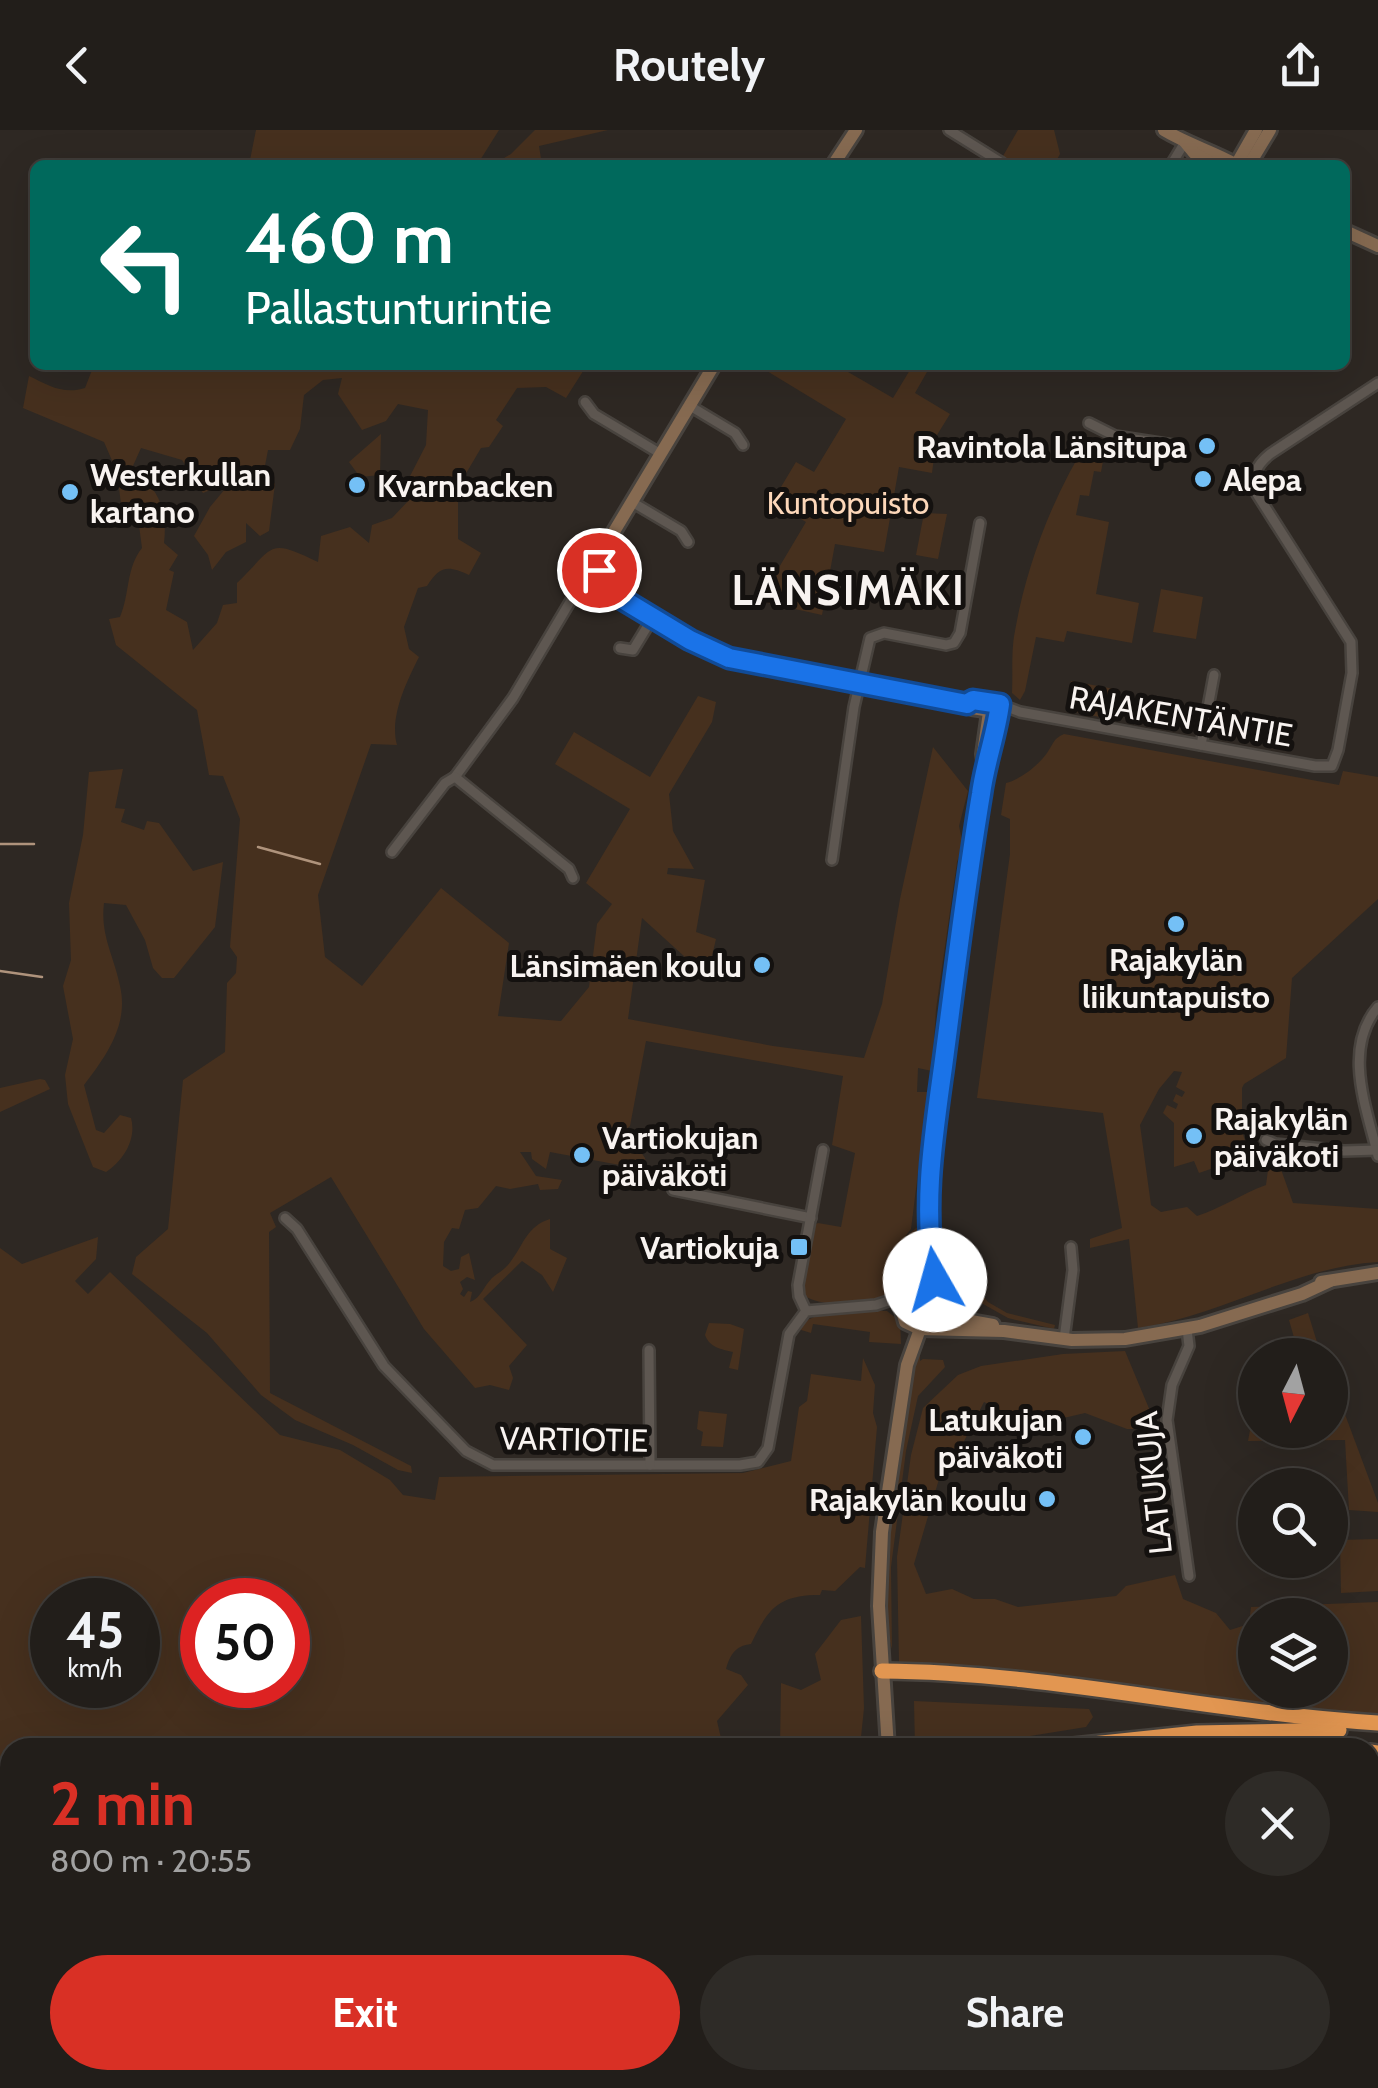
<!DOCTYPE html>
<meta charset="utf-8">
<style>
body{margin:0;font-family:Cabin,sans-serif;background:#2e2b27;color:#f1f3f6;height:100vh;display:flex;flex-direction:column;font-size:38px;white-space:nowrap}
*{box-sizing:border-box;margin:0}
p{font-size:32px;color:#a2a2a2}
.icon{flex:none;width:55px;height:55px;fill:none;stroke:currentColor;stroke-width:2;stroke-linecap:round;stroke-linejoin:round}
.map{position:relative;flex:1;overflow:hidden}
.details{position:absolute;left:0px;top:1608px;width:1380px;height:352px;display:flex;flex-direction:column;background:#221e1a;border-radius:30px 30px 0 0;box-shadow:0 10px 40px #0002,0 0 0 2px #3f3c39}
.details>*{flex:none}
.top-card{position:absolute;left:30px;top:30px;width:1320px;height:210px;border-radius:15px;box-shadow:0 10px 40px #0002,0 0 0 2px #3f3c39;background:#00695c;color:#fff;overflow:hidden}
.needle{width:65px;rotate:186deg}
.buttons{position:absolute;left:1238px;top:1208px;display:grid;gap:20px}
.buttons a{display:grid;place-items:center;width:110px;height:110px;border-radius:50%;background:#221e1a;box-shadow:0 10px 40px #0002,0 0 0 2px #3f3c39;font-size:50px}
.speed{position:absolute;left:30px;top:1448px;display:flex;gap:20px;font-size:50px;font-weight:700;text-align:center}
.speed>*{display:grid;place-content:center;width:130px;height:130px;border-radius:50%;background:#221e1a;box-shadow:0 10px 40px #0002,0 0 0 2px #3f3c39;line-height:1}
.speed small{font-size:25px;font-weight:400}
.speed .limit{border:15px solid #d22;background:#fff;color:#111}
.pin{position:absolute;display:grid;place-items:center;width:85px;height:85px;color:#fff;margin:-42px;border:5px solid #fff;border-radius:50%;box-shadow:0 2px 10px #0007}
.me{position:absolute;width:110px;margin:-55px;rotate:353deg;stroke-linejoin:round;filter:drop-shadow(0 0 8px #0008)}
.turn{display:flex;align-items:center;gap:35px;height:210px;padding:0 50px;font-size:45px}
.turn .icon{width:130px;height:130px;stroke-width:2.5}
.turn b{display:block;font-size:70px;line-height:85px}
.round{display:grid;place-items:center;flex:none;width:105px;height:105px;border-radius:52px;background:#2e2b27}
.head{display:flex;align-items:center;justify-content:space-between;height:170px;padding:0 50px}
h1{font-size:60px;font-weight:700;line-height:75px;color:#d93025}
.primary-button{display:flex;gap:20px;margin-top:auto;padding:20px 50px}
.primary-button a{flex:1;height:115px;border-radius:60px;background:#d93025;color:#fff;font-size:40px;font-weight:700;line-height:115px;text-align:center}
.primary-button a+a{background:#2e2b27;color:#f1f3f6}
header{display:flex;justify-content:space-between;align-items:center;height:130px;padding:0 50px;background:#221e1a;font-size:45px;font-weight:700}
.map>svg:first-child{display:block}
.green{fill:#46301e;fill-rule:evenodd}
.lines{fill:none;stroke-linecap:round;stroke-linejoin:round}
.stream{stroke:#af937c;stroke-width:2.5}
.street-casing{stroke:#48433e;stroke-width:14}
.secondary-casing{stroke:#48433e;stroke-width:18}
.highway-casing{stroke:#48433e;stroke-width:20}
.street{stroke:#5e5751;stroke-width:9}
.secondary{stroke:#866a51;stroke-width:12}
.highway{stroke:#e29651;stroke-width:15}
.route-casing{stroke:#114b97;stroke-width:25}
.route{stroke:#1a73e8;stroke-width:18}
.poi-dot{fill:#74c0f6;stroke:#14110f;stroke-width:4}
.labels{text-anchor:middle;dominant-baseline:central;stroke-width:10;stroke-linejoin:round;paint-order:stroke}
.poi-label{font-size:32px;font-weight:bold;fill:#f8f3f0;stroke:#14110f;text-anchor:end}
.park-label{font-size:32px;fill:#fcd7b9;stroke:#14110f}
.street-label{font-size:32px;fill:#f8f3f0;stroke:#14110f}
.district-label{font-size:42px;font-weight:bold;letter-spacing:2.5px;fill:#f8f3f0;stroke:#14110f}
</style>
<header><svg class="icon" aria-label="back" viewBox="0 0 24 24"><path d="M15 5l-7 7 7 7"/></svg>Routely<svg class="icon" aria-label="share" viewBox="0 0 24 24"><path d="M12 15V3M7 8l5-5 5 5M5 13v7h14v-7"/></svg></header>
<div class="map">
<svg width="1378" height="1958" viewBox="0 0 1378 1958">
<rect width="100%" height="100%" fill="#2e2823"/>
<g class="green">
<polygon points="256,0 499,0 477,35 249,35"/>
<polygon points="535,0 608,0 539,16 542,35 492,35 511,24"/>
<polygon points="1018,0 1054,0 1060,24 1054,35 1004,35 1007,29 1003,26"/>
<path d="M94,235H587L566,268L546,257L517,258L496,290L503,296L489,317L481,318L458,357V409L481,423L469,445C447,435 440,436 427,456L418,458L404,497L409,519L419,527C407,551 389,587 397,615L371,614L318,765L325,827L362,856L441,758L509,813L498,886L561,891L589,857L597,794L612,774L586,753L630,679L555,634L574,602L650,647L698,566L716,572L712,592L669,664L673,701L694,739L668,738L667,744L705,750L696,802L716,809L707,847L642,788L628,889L773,916L864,928L882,874L900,769L933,617L968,661L959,696L963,715L957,732L936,879L932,941L918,938L917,962H928L911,1099L904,1108L921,1094C920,1110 924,1144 912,1156C894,1174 822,1181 804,1165L802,1155L813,1096L818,1093L841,1097L855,1023L832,1015L843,946L646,911L630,996L625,1000L645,1028L646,1035L641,1039L550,1022L546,1039L532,1029L531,1022H520L536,1046L562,1050L558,1059L540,1060L538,1054L510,1059L496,1056L478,1078L465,1080L459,1099L452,1098L444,1112L443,1136L451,1141L459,1139L461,1127L469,1123L475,1150L467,1147L460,1152L463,1159L460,1164L464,1167L468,1161L472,1162L470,1172C482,1167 483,1157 492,1148C499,1142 506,1139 511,1131C524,1114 527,1096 550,1089V1119L567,1128L553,1162L542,1145L522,1131L483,1169L527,1215L509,1236L513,1248L509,1260L490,1255L475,1258L424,1199L331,1047L270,1083L276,1097L269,1102L270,1263L411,1336L412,1343L398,1340L353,1315L295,1290L261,1265L207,1203L132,1144L136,1127L168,1099L183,950L225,922L227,853L236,843L237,827L230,817L240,689L223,646L209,645L197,580L116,515L109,489L120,487C130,463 126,438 142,418L139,395L123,390L117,342L104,312L23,278L29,246C48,255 63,265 85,258ZM342,248L338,264L362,300L386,291L398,274L428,280L426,315L409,348V370L392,388L372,395L369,413L350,397L321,406L318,432C267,408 276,415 237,453V473L223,475L217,493L193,520L187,492L166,480L174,442L169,440L178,425L164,413C168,378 158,359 132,338L141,318L182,330L203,363L223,355L225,359L210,377L194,406L208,425L212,440L226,422L246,412V393L260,406L269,401L275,354L264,341L268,320H290L300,299L304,265L323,250Z"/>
<polygon points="757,235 836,235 893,268 913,235 931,235 915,263 950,284 937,305 932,343 899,337 884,422 835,414 822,485 759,471 806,392 772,372 796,332 814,342 846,289"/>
<polygon points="381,304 380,345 360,347 349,332"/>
<path d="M1090,307L1106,315L1101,342L1094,341L1089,366L1080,365L1076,385L1109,392L1096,464L1139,473L1132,513L1067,501L1064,512L1036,507L1025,561L1020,570L1012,563C1013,543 1011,520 1015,501C1027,433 1053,366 1090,307Z"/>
<polygon points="924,383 947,384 938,429 916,425"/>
<polygon points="1161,459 1203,467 1196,509 1153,502"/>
<polygon points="1071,551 1120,560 1114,590 1066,580"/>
<path d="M1064,604L1339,655L1343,641L1378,647V769L1292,848L1286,928L1244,954L1242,958V1001L1251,1030L1236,1035L1234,1031L1199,1043L1194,1031L1174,1037V993L1163,983L1167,975L1176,979L1178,974L1173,971L1176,964L1182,967L1185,962L1176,957L1182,942L1174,941L1159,959L1140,995L1151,1075L1161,1082L1187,1077L1197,1086C1222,1078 1241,1064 1266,1055L1268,1040L1261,1027L1268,1019L1280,1020L1278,1031L1293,1073L1378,1079V1132C1294,1137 1221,1186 1138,1198L1129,1109L1090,1118V1109L1122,1098L1103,983L977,968L1010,724V689L1001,685L1006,653C1019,650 1038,636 1047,623C1054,613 1053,609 1064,604Z"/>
<path d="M123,639L115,678L125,679L121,692L144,700L147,691L159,693L193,741L223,732L215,797L174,848H162L153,838L145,810L126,775L104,773C100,805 114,826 120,856C129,895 106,926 84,955L96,1000L104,1003L120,985L131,988C137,1009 123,1031 106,1042L93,1037L68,974L65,945L73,909L63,856L71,830L69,773L83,705L89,642Z"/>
<polygon points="40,949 45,950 50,959 0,982 0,958"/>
<path d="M98,1107L96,1129L75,1151L88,1164L110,1142L280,1305L340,1320L390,1350L403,1365L435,1370L439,1347L743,1343L791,1331L799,1277L807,1271L811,1244L861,1251L863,1228L875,1255L873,1283L877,1297L865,1438L860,1437L835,1461L822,1460L820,1465C779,1465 768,1478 751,1514C735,1516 730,1525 726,1539L741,1545L748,1555L717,1591L723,1617L10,1618V1746H0V1118L22,1134ZM52,1470H138V1555H52ZM202,1470H288V1555H202Z"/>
<polygon points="950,1127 988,1172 1007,1183 1055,1195 1054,1199 1008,1188 960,1161"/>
<path d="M887,1181L900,1191L901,1214L869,1212L870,1202L813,1194L811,1203L798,1199C817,1175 859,1182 887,1181Z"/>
<polygon points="1308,1183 1321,1225 1299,1225 1289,1190"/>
<path d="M709,1193L730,1194L744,1199L738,1240L729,1238L733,1222C721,1219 710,1218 705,1205Z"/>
<path d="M1125,1221L1153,1288L1150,1299H1127L1085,1283L1055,1290L1047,1303L984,1272L959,1321L944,1332L914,1434L926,1464L952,1459L974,1469H995L1018,1477L1116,1466L1126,1456L1175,1445L1183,1469L1216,1483L1230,1500L1249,1494L1251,1477L1378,1472V1588C1223,1576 1066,1536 912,1536L899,1532L897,1427L911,1325L923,1278L958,1245L981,1236L1063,1224ZM1255,1485H1330V1560H1255Z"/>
<path d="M915,1226H920V1231L923,1229L943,1230L945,1237L918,1266L906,1321L891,1437L892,1519C865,1427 907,1319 915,1226Z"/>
<polygon points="1330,1278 1343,1279 1378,1373 1378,1382 1349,1380 1345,1310 1248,1311 1253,1284 1255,1283 1255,1300 1330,1300"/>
<polygon points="699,1281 727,1284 723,1317 701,1316 703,1302 697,1299"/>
<polygon points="1378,1409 1378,1461 1341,1463 1340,1410"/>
<polygon points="861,1486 864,1578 860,1617 780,1617 781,1553 801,1560 821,1550 815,1524 841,1490"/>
<polygon points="914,1571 1089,1579 1093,1587 1086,1597 962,1617 915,1617"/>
<polygon points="10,1874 10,1941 0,1944 0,1879"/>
<polygon points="277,1950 412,1950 413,1958 271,1958"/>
<polygon points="909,1950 1034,1950 1036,1954 1050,1958 908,1958"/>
</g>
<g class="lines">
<g class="stream">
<polyline points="0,714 34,714"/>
<polyline points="258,717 320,734"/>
<polyline points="0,841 42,847"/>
</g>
<defs>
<g id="street">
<polyline points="949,0 1002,33"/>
<polyline points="1171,35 1185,12"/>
<polyline points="585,272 594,284 661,324"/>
<polyline points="690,276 735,303 743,315"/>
<polyline points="1089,293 1115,306 1173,315"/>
<polyline points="632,372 681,401 688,412"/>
<polyline points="620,518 633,520 653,487"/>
<path d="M999,574L1020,582L1315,636H1332L1338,620L1352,543L1351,512L1257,364C1251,346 1256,335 1270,324L1378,253"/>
<polyline points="1201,615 1214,545"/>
<polyline points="455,647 513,568 580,455 600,447"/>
<polyline points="455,647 569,739 573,748"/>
<polyline points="392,722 445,653 455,647"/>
<polyline points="832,730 854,577 870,508 884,503 946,515 954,513 960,503 980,393"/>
<path d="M1378,877C1342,919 1367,979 1378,1026"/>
<polyline points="1266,1010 1275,1014 1344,1021 1378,1020"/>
<polyline points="673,1060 811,1088"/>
<polyline points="285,1088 297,1099 384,1236 466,1321 493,1335 740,1335 758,1332 768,1318 789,1204 806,1181 876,1175 906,1165"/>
<polyline points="806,1181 799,1166 798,1155 823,1020"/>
<polyline points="1187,1199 1189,1216 1172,1255 1167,1290 1189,1446"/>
<polyline points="1064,1209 1073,1140 1071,1117"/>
<polyline points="649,1220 650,1335"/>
</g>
<g id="secondary">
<path d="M1164,0C1187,14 1212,21 1237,35"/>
<polyline points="1185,12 1194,23 1214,35"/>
<polyline points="833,35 856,0"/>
<polyline points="1236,35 1256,0"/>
<polyline points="1249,35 1270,0"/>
<polyline points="1345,101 1378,116"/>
<polyline points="714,235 606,415 599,440 603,452 621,469 690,510 729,528 967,573 972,578 998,582"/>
<polyline points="985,638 992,624 999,578"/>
<polyline points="1321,1152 1378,1143"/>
<polyline points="917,1159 925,1106"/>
<polyline points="938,1167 923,1159 907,1165 901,1177 905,1192 920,1199 1004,1201 1072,1210 1125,1209 1200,1196 1302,1164 1330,1151"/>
<polyline points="941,1181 954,1188 993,1195"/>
<polyline points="930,1198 937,1192 941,1181 928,1094 930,1034 985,638 983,624 990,575"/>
<polyline points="888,1618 879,1476 882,1402 907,1235 920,1199"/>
<polyline points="863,1958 864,1950"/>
</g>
<g id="highway">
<path d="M882,1541C1049,1542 1212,1583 1378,1593"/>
<polyline points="1054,1618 1197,1603 1339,1600"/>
<polyline points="1370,1622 1378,1623"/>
<polyline points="0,1795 10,1798"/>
<polyline points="0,1874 10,1869"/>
<polyline points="0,1952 10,1949"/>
<polyline points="59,1958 88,1950"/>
<polyline points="152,1958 177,1950"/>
<polyline points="246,1958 256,1950"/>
</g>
</defs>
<use href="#street" class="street-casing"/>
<use href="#secondary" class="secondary-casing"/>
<use href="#highway" class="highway-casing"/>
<use href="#street" class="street"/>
<use href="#secondary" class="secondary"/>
<use href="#highway" class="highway"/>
</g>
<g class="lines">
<defs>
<path id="route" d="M599,440L603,452L622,469L690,510L729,528L967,574L973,570L1000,574C996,605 985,633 981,664C966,754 955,846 943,937C933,1009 922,1078 935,1150"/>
</defs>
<use href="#route" class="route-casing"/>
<use href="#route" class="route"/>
</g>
<g class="poi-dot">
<circle cx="1207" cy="316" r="10"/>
<circle cx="1203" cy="349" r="10"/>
<circle cx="357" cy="355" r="10"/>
<circle cx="70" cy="362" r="10"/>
<circle cx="1176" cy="794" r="10"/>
<circle cx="762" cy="835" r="10"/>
<circle cx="1194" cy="1006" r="10"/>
<circle cx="582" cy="1025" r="10"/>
<rect x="789" y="1107" width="20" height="20" rx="5"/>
<circle cx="1083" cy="1307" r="10"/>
<circle cx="1047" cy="1369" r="10"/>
</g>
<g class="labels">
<g class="poi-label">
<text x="1187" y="316">Ravintola Länsitupa</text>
<text x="90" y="344" text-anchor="start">Westerkullan<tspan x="90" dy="37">kartano</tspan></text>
<text x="1223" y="349" text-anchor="start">Alepa</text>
<text x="377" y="355" text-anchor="start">Kvarnbacken</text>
<text x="1176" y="829" text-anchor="middle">Rajakylän<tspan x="1176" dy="37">liikuntapuisto</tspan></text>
<text x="742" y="835">Länsimäen koulu</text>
<text x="1214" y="988" text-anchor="start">Rajakylän<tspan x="1214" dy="37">päiväkoti</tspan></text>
<text x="602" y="1007" text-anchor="start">Vartiokujan<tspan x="602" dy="37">päiväköti</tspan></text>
<text x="779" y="1117">Vartiokuja</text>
<text x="1063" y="1289">Latukujan<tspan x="1063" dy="37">päiväkoti</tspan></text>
<text x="1027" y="1369">Rajakylän koulu</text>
</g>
<g class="park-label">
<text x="848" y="372">Kuntopuisto</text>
</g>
<g class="street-label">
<text transform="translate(1181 586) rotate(10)">RAJAKENTÄNTIE</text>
<text transform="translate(574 1309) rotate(1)">VARTIOTIE</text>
<text transform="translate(1153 1353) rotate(-96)">LATUKUJA</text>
</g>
<g class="district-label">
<text x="849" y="460">LÄNSIMÄKI</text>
</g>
</g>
</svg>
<div class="buttons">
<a><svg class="needle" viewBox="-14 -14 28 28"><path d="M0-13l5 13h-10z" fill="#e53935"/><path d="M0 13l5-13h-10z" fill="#a2a2a2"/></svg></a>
<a><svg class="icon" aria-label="search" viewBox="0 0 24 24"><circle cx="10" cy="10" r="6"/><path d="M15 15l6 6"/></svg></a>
<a><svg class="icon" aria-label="layers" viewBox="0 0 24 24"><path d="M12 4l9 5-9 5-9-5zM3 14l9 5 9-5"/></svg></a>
</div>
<div class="speed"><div>45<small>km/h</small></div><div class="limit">50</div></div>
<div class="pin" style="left:599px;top:440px;background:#d93025"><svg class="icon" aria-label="arrive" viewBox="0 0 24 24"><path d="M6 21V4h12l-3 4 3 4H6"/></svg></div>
<svg class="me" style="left:935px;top:1150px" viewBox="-20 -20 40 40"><circle r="19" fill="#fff"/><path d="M0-13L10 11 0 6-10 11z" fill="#1a73e8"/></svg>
<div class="top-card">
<div class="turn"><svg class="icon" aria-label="left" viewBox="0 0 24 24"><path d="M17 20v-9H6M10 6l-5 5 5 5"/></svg><div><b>460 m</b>Pallastunturintie</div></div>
</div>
<section class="details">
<div class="head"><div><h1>2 min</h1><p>800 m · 20:55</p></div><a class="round"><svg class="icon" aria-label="close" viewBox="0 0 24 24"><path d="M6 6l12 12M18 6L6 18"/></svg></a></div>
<div class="primary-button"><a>Exit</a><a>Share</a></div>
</section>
</div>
